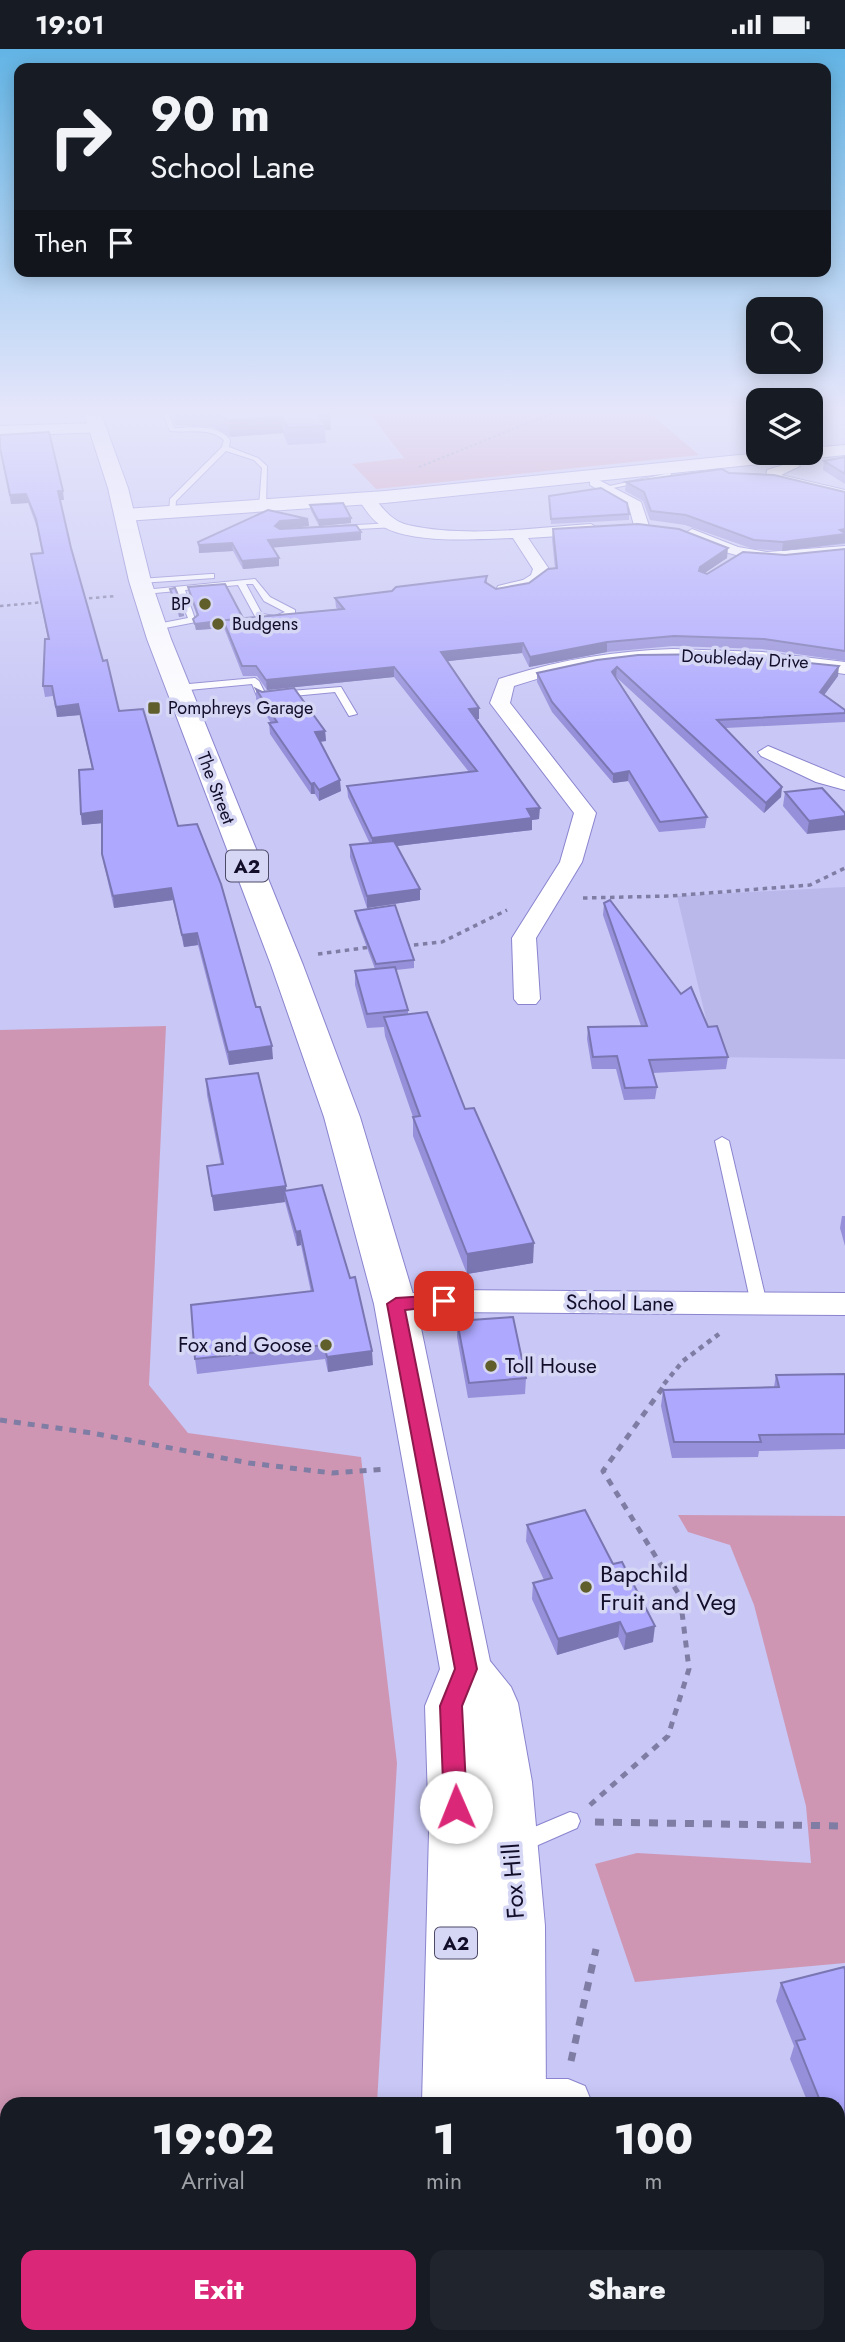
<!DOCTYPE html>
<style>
body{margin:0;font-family:Jost,sans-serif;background:#20242c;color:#f1f3f6;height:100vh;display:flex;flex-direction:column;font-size:26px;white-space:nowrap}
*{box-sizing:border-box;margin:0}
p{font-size:23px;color:#9ea1a6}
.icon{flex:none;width:38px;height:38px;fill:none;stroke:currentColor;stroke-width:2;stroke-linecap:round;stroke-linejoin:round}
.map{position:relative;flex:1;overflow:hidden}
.side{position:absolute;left:0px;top:2048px;width:845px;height:247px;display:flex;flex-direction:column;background:#171b24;border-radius:21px 21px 0 0;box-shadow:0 4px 18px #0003}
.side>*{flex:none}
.hud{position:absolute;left:14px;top:14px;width:817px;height:214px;border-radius:14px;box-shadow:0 4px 18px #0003;background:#171b24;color:#f1f3f6;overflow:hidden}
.fabs{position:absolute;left:746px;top:248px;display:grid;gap:14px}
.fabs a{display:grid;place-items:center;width:77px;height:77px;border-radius:14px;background:#171b24;box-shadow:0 4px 18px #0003;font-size:35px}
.pin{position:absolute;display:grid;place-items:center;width:60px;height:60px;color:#fff;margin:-30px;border-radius:14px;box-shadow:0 4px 10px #0006}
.me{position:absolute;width:77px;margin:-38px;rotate:359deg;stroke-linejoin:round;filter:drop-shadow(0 0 5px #0008)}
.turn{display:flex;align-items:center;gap:24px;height:147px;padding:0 21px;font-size:32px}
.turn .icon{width:91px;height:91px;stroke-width:2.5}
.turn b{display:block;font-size:49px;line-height:60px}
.then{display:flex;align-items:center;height:66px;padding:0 21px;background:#0003;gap:14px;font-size:26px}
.eta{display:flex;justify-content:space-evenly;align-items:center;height:119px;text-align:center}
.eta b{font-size:42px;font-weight:800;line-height:49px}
.primary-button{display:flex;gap:14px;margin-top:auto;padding:14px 21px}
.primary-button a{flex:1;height:80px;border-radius:14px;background:#db2777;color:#fff;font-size:28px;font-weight:800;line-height:80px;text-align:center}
.primary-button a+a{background:#20242c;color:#f1f3f6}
.status{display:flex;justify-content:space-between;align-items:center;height:49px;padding:0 35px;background:#171b24;direction:ltr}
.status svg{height:19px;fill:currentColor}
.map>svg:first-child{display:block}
.built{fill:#bab8ea}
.green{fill:#ce96b3}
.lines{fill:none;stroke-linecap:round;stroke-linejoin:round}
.lane-casing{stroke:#8a84ce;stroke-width:2}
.street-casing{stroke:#8a84ce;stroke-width:2}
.secondary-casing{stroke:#8a84ce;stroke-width:2}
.primary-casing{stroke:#8a84ce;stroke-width:2}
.path-far5{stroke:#807da5;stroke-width:2;stroke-dasharray:2.5 2.5;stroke-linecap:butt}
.path-far4{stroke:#807da5;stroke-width:2.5;stroke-dasharray:3.5 3.5;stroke-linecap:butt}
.path-far3{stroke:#807da5;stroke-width:3.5;stroke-dasharray:4.5 4.5;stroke-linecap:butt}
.path-far2{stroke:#807da5;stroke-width:4.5;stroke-dasharray:5 5;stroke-linecap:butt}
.path-far1{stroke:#807da5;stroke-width:5;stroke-dasharray:7 7;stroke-linecap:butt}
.path{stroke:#807da5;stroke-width:7;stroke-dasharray:9 9;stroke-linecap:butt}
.lane{fill:#fff;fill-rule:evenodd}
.street{fill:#fff;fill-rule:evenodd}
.secondary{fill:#fff;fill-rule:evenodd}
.primary{fill:#fff;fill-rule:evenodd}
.wall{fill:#9690da}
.shaded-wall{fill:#7a76b2}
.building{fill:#aea8fe;stroke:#7a76b2;stroke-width:2}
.route{fill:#db2777;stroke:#8e194d;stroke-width:2}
.poi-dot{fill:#605e2b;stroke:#d6d6f5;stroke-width:2.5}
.labels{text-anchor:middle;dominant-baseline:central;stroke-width:7;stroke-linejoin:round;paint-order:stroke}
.far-poi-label{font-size:18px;fill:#120e2a;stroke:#d6d6f5;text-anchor:start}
.far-street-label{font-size:18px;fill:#120e2a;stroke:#d6d6f5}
.shield{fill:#d6d6f5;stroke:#4d4a67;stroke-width:2}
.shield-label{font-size:19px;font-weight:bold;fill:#120e2a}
.street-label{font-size:21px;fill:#120e2a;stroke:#d6d6f5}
.poi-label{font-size:21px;fill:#120e2a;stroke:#d6d6f5;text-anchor:end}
.near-poi-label{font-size:24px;fill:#120e2a;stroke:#d6d6f5;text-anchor:start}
.near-street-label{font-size:24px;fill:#120e2a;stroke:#d6d6f5}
</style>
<div class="status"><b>19:01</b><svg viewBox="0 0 49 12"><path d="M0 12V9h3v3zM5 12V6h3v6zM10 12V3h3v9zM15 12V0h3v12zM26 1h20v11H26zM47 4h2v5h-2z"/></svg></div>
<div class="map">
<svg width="845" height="2293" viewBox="0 0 845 2293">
<rect width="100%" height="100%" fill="#c8c7f6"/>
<polygon class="built" points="845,838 845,1010 715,1008 677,847"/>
<g class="green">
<polygon points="368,362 647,362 699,406 376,440 352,415 404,409"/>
<polygon points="166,977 149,1336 188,1384 361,1408 397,1714 377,2054 7,2054 7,2287 363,2287 363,2293 0,2293 0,981"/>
<polygon points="678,1466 845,1467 845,1914 635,1933 595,1815 637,1804 811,1814 806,1757 754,1556 730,1496 688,1483"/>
</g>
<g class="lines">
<defs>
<g id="lane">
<path d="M162,362H168L174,379C193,379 218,375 230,391L229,398L258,409L267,417L266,459L259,457L262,419L254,411L226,402L176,452L175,464H169L170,450L222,398L224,391C210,378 187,384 170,382Z"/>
<polygon points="670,424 672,427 608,440 605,438"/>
<polygon points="393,474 397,476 396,478 339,481 335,479 339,477"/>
<polygon points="211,525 214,525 214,529 140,534 136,532 140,530"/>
<path d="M255,530L270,548L295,561V565L276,572L256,569L238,536L185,541L196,573L155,581L152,580V576L188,569L177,542L144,545L140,543L144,541ZM246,535H253L264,552L285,563L275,567L262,565Z"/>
<polygon points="255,629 259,632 265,644 341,638 357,665 349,667 335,643 262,650 257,647 252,635 178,642 174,639 178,636"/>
<polygon points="722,1088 729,1092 767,1255 764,1259 754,1259 751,1255 715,1092"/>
<polygon points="570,1763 577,1765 580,1772 577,1779 520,1804 513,1801 510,1794 513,1787"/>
</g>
<g id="street">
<polygon points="793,413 800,417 781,426 845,441 845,449 766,428 767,421"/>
<polygon points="595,429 641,453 649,477 647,480 635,480 629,458 590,436 590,430"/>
<path d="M366,445C380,449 384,470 408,476C466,489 532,479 591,475L599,480L591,485L528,489L549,520C545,539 516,549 498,545L496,541L498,537L523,531L531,526L533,520L513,489C478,490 408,496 379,475C370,469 364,458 358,450Z"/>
<path d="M692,480L738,498L767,503L845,497V507C783,515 744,515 686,488L684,485Z"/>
<path d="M673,600L762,603L845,613V625C734,608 622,601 514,637L510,654L596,764L582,813L536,889L540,950L536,955H518L514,950L512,889L560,813L574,764L490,654L499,630C557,611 613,602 673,600Z"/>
<polygon points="768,697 845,729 845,741 816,733 761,707 758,703"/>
<polygon points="444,1241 845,1244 845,1266 444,1263 395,1266 384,1263 379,1255 384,1247"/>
<polygon points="512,2030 568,2030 585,2037 592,2054 488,2054 495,2037"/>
<polygon points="658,2287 712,2287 714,2293 660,2293"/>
</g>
<g id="secondary">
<polygon points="97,374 103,375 106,379 103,383 0,387 0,377"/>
<polygon points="845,396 845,406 385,454 125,472 115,466 125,460 385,442 759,404 810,404 810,399"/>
</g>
<g id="primary">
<polygon points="83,362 100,362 128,439 151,532 171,590 303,916 360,1068 416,1255 490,1612 511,1638 518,1654 532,1733 545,1877 546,2054 422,2054 429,1783 425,1657 440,1620 374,1255 324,1068 271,916 147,590 129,532 108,439"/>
<polygon points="414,2287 484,2287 485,2293 415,2293"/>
<polygon points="496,2287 566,2287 567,2293 497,2293"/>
</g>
</defs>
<use href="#lane" class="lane-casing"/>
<use href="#street" class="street-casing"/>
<use href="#secondary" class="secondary-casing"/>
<use href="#primary" class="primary-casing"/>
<polyline class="path-far5" points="419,418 558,362"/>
<g class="path-far4">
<polyline points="82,550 115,547"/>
<polyline points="0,557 45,553"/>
</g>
<g class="path-far3">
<polyline points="583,849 670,847 810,836 845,819"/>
<polyline points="405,897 442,893 507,861"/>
<polyline points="318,905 371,898"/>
</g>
<polyline class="path-far2" points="664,1335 683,1312 719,1285"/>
<g class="path-far1">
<polyline points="0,1371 92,1384 249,1414 332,1424 386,1420"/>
<polyline points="590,1756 668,1687 689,1620 680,1547 603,1422 666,1334"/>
</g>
<g class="path">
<polyline points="595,1773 845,1777"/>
<polyline points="571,2012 596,1900"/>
</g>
<use href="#lane" class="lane"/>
<use href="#street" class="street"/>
<use href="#secondary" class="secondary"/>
<use href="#primary" class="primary"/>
</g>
<g class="wall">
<polygon points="170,362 329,362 331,381 325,381 326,394 288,396 283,384 230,388 212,378 176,376"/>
<polygon points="0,401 64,451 60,451 71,499 103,612 119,662 178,777 256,958 273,1010 229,1016 198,896 184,898 173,851 114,859 104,816 102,805 102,774 82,776 81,765 92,720 80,666 57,668 53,647 45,648 43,637 48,590 31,505 42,504 37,479 28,454 11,455"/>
<polygon points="845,408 845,435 823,421 824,412"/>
<polygon points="729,424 845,443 845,495 782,502 753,500 685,476 650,471 643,452 625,442 626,433"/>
<polygon points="549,447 629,465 629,471 551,475"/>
<polygon points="310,456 351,469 351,474 319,477 311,462"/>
<polygon points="308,470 309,477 280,480 361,491 273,498 279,517 243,520 233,502 199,504 198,493"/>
<polygon points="553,480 727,509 704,524 707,525 785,506 845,500 845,612 762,600 673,597 607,603 529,618 522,604 447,612 479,659 479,670 476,670 539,770 532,771 532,781 397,797 420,840 420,851 367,859 350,808 350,796 370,795 348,748 347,737 469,723 394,628 267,641 257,627 243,627 224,579 196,581 193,570 197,567 189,544 188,538 243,569 338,561 336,558 335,549 392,542 487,527 487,534 496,540 529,534 555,520 552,490"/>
<polygon points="170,540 184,567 179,568 171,546"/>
<polygon points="597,611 838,627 824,646 845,661 845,673 726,679 781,748 764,764 616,628 707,768 705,779 659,783 628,732 613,734 552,663 537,633 537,624"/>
<polygon points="256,640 325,682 326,692 320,693 341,742 319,752 315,745 311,745 270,685 269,674 271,674 256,650"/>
<polygon points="822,739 807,785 783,757 785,743"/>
<polygon points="604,854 708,978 728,1008 726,1020 653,1024 657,1038 655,1050 624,1051 616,1020 592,1020 587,990 588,978 641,977 603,866"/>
<polygon points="355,862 414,911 414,919 396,921 408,961 408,965 465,1060 533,1214 467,1225 413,1087 413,1068 385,987 384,978 367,979 355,936 355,922 375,920 356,869"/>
<polygon points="206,1030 286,1137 286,1141 373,1316 328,1323 325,1310 197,1325 195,1310 311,1243 301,1196 297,1197 285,1153 214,1162 207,1117 221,1116 207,1046"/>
<polygon points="842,1167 845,1167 845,1197 840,1179"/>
<polygon points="457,1272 526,1329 525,1345 468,1349 457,1288"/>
<polygon points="845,1325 845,1400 759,1402 758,1408 672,1409 661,1357 663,1341 774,1338 776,1326"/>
<polygon points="527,1476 653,1593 624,1601 618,1588 557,1606 532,1550 533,1534 544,1531 526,1492"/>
<polygon points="845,1921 845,2110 842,2111 838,2102 838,2054 808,2054 790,2010 794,1997 776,1952 781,1934"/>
</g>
<g class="shaded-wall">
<polygon points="330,365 331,381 325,381 325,377 319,366"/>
<polygon points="282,368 283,384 230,388 229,371"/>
<polygon points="58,442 63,442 64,451 59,451"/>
<polygon points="26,445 28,454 11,455 10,446"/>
<polygon points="351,469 351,474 319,477 318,471"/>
<polygon points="308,470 309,477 281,480 276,485 275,477 280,472"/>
<polygon points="845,480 845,494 782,502 783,493"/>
<polygon points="361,483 361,491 269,499 268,491"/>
<polygon points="232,494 233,502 199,504 199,496"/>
<polygon points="728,499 727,509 699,528 700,518"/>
<polygon points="279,509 279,517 243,520 242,512"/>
<polygon points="184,561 184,567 179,568 179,562"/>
<polygon points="223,572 224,579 196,581 195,575"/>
<polygon points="607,593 607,603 529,618 530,608"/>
<polygon points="523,594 522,604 441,613 441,603"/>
<polygon points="839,617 838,627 819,653 820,643"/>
<polygon points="394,618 394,628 267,641 266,631"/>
<polygon points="617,618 616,628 611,632 612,623"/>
<polygon points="78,655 80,666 57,668 56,658"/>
<polygon points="479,659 479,670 468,671 469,660"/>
<polygon points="325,682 326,692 315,693 315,683"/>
<polygon points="629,722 628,732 613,734 613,725"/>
<polygon points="340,731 341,742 319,752 319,741"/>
<polygon points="314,734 315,745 311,745 311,735"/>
<polygon points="782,738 781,748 764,764 766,754"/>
<polygon points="540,759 539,770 532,771 532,781 372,800 372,789"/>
<polygon points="102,762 104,774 82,776 81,765"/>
<polygon points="845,767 845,781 807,785 809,772"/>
<polygon points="171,839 173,851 114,859 113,847"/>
<polygon points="420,840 420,851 367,859 367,847"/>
<polygon points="197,884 198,896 184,898 182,886"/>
<polygon points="272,997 273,1010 229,1016 228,1003"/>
<polygon points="286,1137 287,1151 284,1142 285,1153 214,1162 212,1147"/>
<polygon points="300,1182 301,1196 297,1197 296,1183"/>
<polygon points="534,1194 533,1214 467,1225 467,1205"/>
<polygon points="372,1302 373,1316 328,1323 327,1308"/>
<polygon points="620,1573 618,1588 557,1606 558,1590"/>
<polygon points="655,1577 653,1593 624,1601 626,1585"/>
</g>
<g class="building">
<polygon points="213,362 329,362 330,365 319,366 325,377 288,379 282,368 229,371"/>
<polygon points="49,383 63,442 58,442 71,499 103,612 107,611 119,662 143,660 178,777 197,775 221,835 256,958 260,958 272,997 228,1003 197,884 182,886 171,839 113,847 102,805 102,762 81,765 79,721 93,720 78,655 56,658 52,637 43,637 45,590 49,590 31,505 43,504 36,470 26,445 10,446 0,399 0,386"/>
<polygon points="845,408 845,425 824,412"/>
<polygon points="722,420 729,424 774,426 845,443 845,480 840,481 845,484 845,485 783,493 754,491 686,466 651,462 644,443 626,433"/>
<polygon points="601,439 627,454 629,465 551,470 549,447"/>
<polygon points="343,454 351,469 318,471 310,456"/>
<polygon points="268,461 308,470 280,472 275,477 280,480 356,476 361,483 268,491 279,509 242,512 232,494 199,496 198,493"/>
<polygon points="638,475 679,480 728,499 700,518 699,522 707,525 743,503 785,506 845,500 845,602 764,590 674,587 607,593 530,608 523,594 441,603 479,659 469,660 540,759 527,760 532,769 372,789 347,737 477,722 394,618 266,631 256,617 242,617 223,571 344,560 335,549 392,542 396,538 487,527 485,533 496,540 529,534 548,520 557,519 553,480"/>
<polygon points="225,535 243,569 195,575 193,570 198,566 188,538"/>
<polygon points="175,539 184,561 179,562 170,540"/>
<polygon points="721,605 839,617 820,643 845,661 845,664 717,671 782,738 766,754 617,618 612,623 707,768 660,773 629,722 613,725 552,653 537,624 597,611 638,606"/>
<polygon points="294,639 325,682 315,683 340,731 319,741 314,734 311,735 269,674 277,673 256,640 262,643"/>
<polygon points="822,739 845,764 845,767 809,772 785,743"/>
<polygon points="394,792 420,840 367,847 350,796"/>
<polygon points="610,851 681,945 691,938 708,978 717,977 728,1008 649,1011 657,1038 625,1039 617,1007 593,1008 588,978 647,977 604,854"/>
<polygon points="395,856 414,911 376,915 355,862"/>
<polygon points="395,918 408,961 367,965 355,922"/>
<polygon points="427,963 465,1060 474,1059 534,1194 467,1205 413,1068 420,1067 384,968"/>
<polygon points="258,1024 286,1137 212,1147 207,1117 223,1115 206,1030"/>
<polygon points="322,1136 350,1229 355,1228 372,1302 327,1308 324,1296 195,1310 191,1256 313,1242 300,1182 296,1183 284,1142"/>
<polygon points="513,1268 526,1329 469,1334 457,1272"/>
<polygon points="845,1325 845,1385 759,1386 761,1393 674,1393 663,1341 779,1338 776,1326"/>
<polygon points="585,1461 613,1515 622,1513 655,1577 626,1585 620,1573 558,1590 533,1534 552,1529 527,1476"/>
<polygon points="844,1918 845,1921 845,2085 838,2068 838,2054 821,2054 796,1992 805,1990 781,1934"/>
</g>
<linearGradient id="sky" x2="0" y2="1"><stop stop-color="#62b4e5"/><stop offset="0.53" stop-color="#e6e6fb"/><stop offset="1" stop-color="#e6e6fb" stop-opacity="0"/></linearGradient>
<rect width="845" height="683" fill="url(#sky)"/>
<polygon class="route" points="444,1246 450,1248 453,1252 450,1256 405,1261 477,1620 462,1657 467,1758 464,1766 456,1769 448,1766 444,1758 440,1657 455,1620 387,1255 396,1249"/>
<g class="poi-dot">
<circle cx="205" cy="555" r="7"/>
<circle cx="218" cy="575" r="7"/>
<rect x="147" y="652" width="14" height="14" rx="3.5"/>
<circle cx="326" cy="1296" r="7"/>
<circle cx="491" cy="1317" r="7"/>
<circle cx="586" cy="1538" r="7"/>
</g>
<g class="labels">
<g class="far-poi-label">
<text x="191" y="555" text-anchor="end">BP</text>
<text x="232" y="575">Budgens</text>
<text x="168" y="659">Pomphreys Garage</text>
</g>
<g class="far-street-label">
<text transform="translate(745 610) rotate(3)">Doubleday Drive</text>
<text transform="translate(216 739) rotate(69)">The Street</text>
</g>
<g class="shield">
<rect x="226" y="801.5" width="42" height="31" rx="5"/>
<rect x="435" y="1878.5" width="42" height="31" rx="5"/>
</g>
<g class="shield-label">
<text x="247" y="817">A2</text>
<text x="456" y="1894">A2</text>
</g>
<g class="street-label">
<text transform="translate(620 1254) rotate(1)">School Lane</text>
</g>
<g class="poi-label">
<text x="312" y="1296">Fox and Goose</text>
<text x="505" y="1317" text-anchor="start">Toll House</text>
</g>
<g class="near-poi-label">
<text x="600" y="1524">Bapchild<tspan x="600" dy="28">Fruit and Veg</tspan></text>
</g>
<g class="near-street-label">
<text transform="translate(513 1832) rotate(-94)">Fox Hill</text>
</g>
</g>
</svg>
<div class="fabs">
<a><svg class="icon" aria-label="search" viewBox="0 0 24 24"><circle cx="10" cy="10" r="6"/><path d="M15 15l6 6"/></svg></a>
<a><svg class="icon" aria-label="layers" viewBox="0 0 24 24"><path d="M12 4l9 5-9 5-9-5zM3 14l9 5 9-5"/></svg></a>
</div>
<div class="pin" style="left:444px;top:1252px;background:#d93025"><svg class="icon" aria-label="arrive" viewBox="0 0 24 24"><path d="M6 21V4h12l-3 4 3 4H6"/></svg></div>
<svg class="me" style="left:456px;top:1758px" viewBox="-20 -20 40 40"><circle r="19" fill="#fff"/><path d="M0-13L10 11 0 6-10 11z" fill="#db2777"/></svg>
<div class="hud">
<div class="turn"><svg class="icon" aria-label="right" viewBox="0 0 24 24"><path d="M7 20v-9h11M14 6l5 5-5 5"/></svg><div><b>90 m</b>School Lane</div></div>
<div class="then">Then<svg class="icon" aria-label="arrive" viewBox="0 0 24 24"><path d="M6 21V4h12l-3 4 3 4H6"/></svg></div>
</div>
<section class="side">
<div class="eta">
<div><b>19:02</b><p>Arrival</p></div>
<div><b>1</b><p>min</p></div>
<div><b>100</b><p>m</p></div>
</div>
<div class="primary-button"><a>Exit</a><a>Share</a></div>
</section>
</div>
